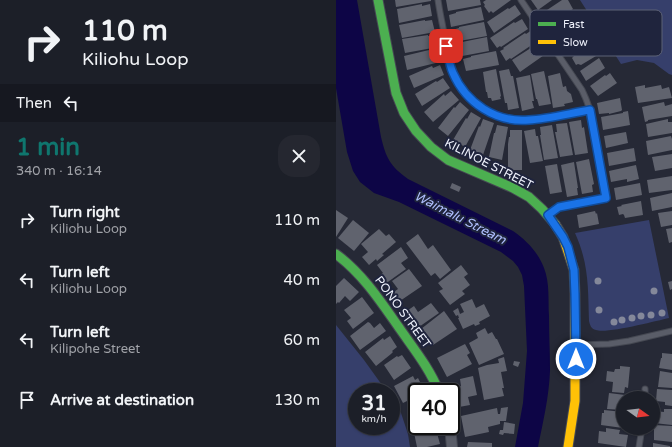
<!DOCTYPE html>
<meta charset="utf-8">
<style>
body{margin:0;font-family:"Varela Round",sans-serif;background:#252730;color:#f1f3f6;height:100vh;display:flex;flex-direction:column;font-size:15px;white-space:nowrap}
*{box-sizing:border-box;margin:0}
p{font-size:13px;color:#a0a2a8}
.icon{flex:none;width:22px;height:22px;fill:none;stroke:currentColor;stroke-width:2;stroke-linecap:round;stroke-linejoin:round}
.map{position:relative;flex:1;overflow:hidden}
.details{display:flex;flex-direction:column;background:#1c1f28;width:336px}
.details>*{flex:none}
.hud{background:#1c1f28;color:#f1f3f6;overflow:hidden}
.needle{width:26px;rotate:105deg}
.buttons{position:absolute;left:280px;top:391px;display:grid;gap:8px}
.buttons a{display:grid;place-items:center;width:44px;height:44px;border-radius:50%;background:#1c1f28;box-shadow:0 1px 3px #0004,0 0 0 1px #3a3d45;font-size:20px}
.speed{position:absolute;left:12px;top:383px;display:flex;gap:8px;font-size:20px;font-weight:700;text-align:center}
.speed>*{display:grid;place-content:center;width:52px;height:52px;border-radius:50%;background:#1c1f28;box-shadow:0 1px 3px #0004,0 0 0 1px #3a3d45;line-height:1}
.speed small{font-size:10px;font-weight:400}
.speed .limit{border:2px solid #111;border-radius:6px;background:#fff;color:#111}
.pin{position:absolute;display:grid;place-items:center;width:34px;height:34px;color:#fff;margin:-17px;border-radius:8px;box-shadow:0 2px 6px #0006}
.me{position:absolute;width:44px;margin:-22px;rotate:0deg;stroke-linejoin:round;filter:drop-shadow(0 0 3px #0008)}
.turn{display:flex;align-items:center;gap:14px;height:84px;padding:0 16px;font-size:18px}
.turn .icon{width:52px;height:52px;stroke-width:2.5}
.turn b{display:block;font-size:28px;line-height:34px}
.then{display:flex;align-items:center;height:38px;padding:0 16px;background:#0003;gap:8px;font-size:15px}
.round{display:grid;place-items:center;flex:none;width:42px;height:42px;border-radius:16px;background:#252730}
.summary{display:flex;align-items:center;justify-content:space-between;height:68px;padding:0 16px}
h1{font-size:24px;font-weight:700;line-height:30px;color:#0f766e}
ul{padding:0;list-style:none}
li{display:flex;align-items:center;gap:12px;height:60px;padding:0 16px}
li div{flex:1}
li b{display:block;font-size:15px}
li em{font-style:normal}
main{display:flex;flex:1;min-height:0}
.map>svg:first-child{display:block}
.green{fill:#363f6b}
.water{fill:#0d0546}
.building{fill:#60636e}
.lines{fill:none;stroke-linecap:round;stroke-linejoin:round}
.lane-casing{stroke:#454852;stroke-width:7}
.street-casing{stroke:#454852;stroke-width:12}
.fast-casing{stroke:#454852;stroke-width:11}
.slow-casing{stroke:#454852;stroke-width:11}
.lane{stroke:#5a5d68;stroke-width:5}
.street{stroke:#5a5d68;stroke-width:10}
.fast{stroke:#4caf50;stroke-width:9}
.slow{stroke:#ffc107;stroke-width:9}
.tree{fill:#84889a}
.route-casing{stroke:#114b97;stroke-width:10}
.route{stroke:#1a73e8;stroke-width:7}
.labels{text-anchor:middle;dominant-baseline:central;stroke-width:4;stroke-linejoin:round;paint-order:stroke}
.street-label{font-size:12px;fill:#eff2fc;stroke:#1f243d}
.water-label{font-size:13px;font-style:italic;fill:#b0c0fe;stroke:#1f243d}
.key{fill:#1f243d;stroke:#5d6276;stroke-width:1}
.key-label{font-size:11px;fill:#eff2fc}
</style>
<main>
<section class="details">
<div class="hud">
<div class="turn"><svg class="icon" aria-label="right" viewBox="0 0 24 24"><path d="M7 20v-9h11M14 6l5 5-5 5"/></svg><div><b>110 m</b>Kiliohu Loop</div></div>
<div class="then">Then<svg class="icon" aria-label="left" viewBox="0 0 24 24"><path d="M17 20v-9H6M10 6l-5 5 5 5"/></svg></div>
</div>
<div class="summary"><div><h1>1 min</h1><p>340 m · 16:14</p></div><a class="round"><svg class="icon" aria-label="close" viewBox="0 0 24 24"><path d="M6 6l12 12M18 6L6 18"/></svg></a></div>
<ul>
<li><svg class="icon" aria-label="right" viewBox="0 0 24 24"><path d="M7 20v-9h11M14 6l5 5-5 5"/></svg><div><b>Turn right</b><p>Kiliohu Loop</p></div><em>110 m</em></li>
<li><svg class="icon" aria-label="left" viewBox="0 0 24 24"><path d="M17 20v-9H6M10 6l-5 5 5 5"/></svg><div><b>Turn left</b><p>Kiliohu Loop</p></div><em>40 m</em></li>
<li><svg class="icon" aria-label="left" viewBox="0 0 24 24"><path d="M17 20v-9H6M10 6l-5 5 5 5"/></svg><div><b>Turn left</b><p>Kilipohe Street</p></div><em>60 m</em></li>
<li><svg class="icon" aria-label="arrive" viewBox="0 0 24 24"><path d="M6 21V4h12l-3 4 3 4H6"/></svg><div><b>Arrive at destination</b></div><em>130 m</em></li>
</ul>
</section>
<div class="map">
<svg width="336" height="447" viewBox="0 0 336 447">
<rect width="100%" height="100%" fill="#262936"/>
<g class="green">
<polygon points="244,0 336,0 336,75 333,74 318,63 301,60 285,64"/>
<path d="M313,220L333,318C320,321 270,334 260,330C255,329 254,325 253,321C252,288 253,264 239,233Z"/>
<polygon points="0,325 28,360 51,392 21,392 21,426 55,426 55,398 65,413 72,434 74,447 0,447"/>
</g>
<path class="water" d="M0,0H21L45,137C50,158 54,166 72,179L177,231C190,240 202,252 208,268C214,283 212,301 213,316C213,335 214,353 214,371C213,397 207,422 202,447H179L187,403L191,351L188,286L186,275L182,267L177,261L165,252L63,202L38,193L24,182L17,171L11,152L0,88Z"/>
<g class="building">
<polygon points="59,0 95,0 95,1 60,7"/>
<polygon points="110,0 144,0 145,5 112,11"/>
<polygon points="150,0 175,0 157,13 155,11 153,13 148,6 149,5 147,2"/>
<polygon points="195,0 216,0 202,10"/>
<polygon points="226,0 232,0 237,9 215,23 208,12"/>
<polygon points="86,4 86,6 94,4 96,16 63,23 61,9"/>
<polygon points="179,5 185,14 158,33 151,22 172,8 173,9"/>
<polygon points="145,7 148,20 115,27 113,15 120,13 120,12"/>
<polygon points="186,19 192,29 165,47 164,46 161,48 154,38 178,22 179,23"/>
<polygon points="89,20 89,21 96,20 99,32 66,38 63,25"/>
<polygon points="148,22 151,36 118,42 116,30 123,28 123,27"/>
<polygon points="196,30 203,40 175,59 174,58 170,61 164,51 168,49 167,48 189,33 190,34"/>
<polygon points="92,35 92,36 100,35 102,47 69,53 66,39"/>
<polygon points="151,37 153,51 121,57 119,45 126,43 126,42"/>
<polygon points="205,43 211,53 184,72 176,60 198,46 199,48"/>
<polygon points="253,44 256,49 260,46 263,50 259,54 260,56 245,65 242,64 240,65 236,58 238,56 237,55"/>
<polygon points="93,50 94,52 102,50 104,62 71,70 68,56"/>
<polygon points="160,51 163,65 130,71 127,59 135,57 135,56"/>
<polygon points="263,58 269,68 250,81 244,71"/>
<polygon points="104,65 108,75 78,88 73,76 96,66 97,68"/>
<polygon points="160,69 165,96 164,97 165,99 156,101 155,98 152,98 151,92 150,92 147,72"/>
<polygon points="173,69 175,76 177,76 183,108 172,110 171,103 169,103 163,71"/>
<polygon points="208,71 215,104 203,106 201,99 200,99 195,74"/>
<polygon points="224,73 227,87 230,86 231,91 235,94 237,102 228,104 229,106 217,108 212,76"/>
<polygon points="274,73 281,83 262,96 254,86 269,75 270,76"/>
<polygon points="194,75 198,101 196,101 198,108 186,111 180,78"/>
<polygon points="107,78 114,88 86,106 79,94 100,81 101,82"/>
<polygon points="309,85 309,88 325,85 326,89 333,87 336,98 302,103 299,87"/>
<polygon points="115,91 123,100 97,122 88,112 108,94 109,96"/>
<polygon points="284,98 286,110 285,111 273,114 273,113 263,114 261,103"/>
<polygon points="124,102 133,110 112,136 102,128 118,107 119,108"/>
<polygon points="328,102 329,106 336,104 336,116 312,120 312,121 309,122 306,107"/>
<polygon points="292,111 294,125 267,130 265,117 287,113 287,112"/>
<polygon points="135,112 145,118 129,147 117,140 130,118 131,119"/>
<polygon points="147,119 158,123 147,155 134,150 143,126 144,127"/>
<polygon points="332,119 332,122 336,122 336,133 312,137 310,124"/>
<polygon points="245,120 246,128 248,127 252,153 239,155 233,122"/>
<polygon points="231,123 237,155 224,157 219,132 221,132 220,124"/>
<polygon points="161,125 172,127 166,160 153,157 158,133 159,133"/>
<polygon points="216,125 222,158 208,160 204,135 205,135 204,127"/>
<polygon points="199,129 200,136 202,136 207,161 194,163 188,131"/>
<polygon points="174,130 186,130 186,170 172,170 172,144 173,137 174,137"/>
<polygon points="290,132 292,143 270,148 268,136"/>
<polygon points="335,136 336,139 336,150 312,155 310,141"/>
<polygon points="298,148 300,161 273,166 271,153"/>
<polygon points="336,154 336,168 319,171 316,157"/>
<polygon points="253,159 258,184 256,185 257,192 246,194 240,162"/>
<polygon points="238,162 242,188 241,188 242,195 231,197 225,165"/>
<polygon points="221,164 226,192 214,194 209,166"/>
<polygon points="300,165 303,179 291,182 291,179 275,182 273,171"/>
<polygon points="336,176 336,190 313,193 311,180"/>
<polygon points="116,183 125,187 123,192 114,188"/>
<polygon points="304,183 306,195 280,200 278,188"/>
<polygon points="336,193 336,207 316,211 314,198"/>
<polygon points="305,201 307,215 289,218 288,215 287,214 283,215 281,207 286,206 285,205"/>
<polygon points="0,210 12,218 0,237"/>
<polygon points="259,211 260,214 261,213 263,224 243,228 241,215"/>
<polygon points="336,211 336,225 325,227 322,213"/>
<polygon points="17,220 33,233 18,251 2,238"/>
<polygon points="336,228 336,242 333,243 330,229"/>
<polygon points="43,229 50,236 53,234 60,242 46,254 48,255 41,261 40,259 33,265 26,257 32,252 25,244"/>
<polygon points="82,234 92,249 97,245 115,270 104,279 99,273 95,276 70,243"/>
<polygon points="65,247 72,258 65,263 70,269 49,284 43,276 47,273 41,265"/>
<polygon points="125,265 132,274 128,277 134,285 126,291 129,294 114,305 103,291 107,289 102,283"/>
<polygon points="73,269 86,286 61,303 55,294 62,289 56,281"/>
<polygon points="8,278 23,292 14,301 9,296 3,303 2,302 0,304 0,286"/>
<polygon points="336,281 336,289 334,290 332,282"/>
<polygon points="26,297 38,313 17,329 11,321 15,318 8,310"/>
<polygon points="136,299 140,308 148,304 154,316 143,322 144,324 139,326 138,324 127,329 122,318 123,318 122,315 120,316 117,311 122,308 124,314 128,312 124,304"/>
<polygon points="95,303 103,313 80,329 68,313 78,306 82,312"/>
<polygon points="108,311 121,329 97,345 85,329"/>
<polygon points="32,322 34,323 38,328 44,323 50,331 24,350 14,336"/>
<polygon points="149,328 152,334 156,332 160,339 161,339 168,354 143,365 133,343 142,338 140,333"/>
<polygon points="54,336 61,347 56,351 57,352 55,354 40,366 29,352 47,338 48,340"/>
<polygon points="129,344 134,353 131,355 136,364 111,377 101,358"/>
<polygon points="326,353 336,354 336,370 323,368 325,358 326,358"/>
<polygon points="66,355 75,368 58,380 48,365 61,356 62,357"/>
<polygon points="168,357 171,371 165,372 168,388 166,388 168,396 148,400 142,368 151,365 163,363 162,359"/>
<polygon points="178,361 184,362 182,367 177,365"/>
<polygon points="284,366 294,367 292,388 289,387 288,393 276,392 277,382 270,381 271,371 278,372 279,369 284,369"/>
<polygon points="324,371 336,373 336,388 322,387"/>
<polygon points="77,376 79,380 82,378 87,388 84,389 85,392 81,392 81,396 67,403 58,386"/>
<polygon points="137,376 141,395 132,397 134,405 123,407 118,387 125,386 124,379"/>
<polygon points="321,389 336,390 336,406 329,405 329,402 320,401"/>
<polygon points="273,393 297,396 297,398 287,398 287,410 271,409"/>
<polygon points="81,404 81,423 76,424 71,407"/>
<polygon points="172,407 170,421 164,421 164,424 152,427 153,432 129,437 125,416 161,408 162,414 164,414 165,408"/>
<polygon points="328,409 336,409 336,425 318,423 319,411 328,412"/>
<polygon points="268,410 287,412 287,428 265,425 266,413 268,413"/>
<polygon points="168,422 179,424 178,434 168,433 167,435 163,434 164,430 167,430"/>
<polygon points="318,425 336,426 336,442 318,440"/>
<polygon points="87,426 101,426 102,433 101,433 104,444 91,447 81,447 77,428"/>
<polygon points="270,428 284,430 283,434 292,435 290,447 262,443 263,431 270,432"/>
<polygon points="132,442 156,443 156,447 131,447"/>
<polygon points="317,443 334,446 334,447 317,447"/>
</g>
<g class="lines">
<defs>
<g id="lane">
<path d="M102,0C104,14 107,28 110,42C111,52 113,62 116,72C129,102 160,123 194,120C214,119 234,113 254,110"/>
<polyline points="185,0 246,90 250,99 254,110 270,198 223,207 212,215"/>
<polyline points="241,345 273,344 293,341 336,331"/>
<polyline points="309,398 309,389"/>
<polyline points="303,447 306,428"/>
</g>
<polyline id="street" points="114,426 116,447"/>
<g id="fast">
<polyline points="42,0 60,93 68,113 80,131 95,147 112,160 177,188 193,197 206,209 219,224"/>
<path d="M0,254C27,274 45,302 64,329C78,349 94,369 103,392"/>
</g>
<polyline id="slow" points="219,224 227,237 238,270 239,294 239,401 232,447"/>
</defs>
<use href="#lane" class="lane-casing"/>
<use href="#street" class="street-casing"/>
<use href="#fast" class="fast-casing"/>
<use href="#slow" class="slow-casing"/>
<use href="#lane" class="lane"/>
<use href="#street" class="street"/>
<use href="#fast" class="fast"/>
<use href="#slow" class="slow"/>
</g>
<g class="tree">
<circle cx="262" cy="281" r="3.5"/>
<circle cx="318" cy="291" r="3.5"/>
<circle cx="263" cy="310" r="3.5"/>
<circle cx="326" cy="313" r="3.5"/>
<circle cx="315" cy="315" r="3.5"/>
<circle cx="305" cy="316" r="3.5"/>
<circle cx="296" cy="318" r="3.5"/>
<circle cx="286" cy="320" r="3.5"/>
<circle cx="278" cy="322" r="3.5"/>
</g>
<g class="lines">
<defs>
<path id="route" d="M110,46C112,55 113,64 117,73C130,103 160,123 193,120C212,119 235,113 254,110L270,198L223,207L212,215L227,237L232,247L238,270L239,294L240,359"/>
</defs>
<use href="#route" class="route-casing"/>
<use href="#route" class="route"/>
</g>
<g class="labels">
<g class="street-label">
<text transform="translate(153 164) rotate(27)">KILINOE STREET</text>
<text transform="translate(67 312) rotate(54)">PONO STREET</text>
</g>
<g class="water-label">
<text transform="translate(124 218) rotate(27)">Waimalu Stream</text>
</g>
</g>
<rect x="194" y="10" width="132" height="46" rx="6" class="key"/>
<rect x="202" y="22" width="18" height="4" fill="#4caf50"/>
<rect x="202" y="40" width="18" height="4" fill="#ffc107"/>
<g class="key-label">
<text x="227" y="28">Fast</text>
<text x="227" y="46">Slow</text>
</g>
</svg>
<div class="buttons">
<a><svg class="needle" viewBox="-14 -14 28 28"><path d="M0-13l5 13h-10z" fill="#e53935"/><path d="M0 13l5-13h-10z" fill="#a0a2a8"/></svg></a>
</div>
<div class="speed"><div>31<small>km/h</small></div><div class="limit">40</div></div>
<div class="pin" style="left:110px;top:46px;background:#d93025"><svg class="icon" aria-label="arrive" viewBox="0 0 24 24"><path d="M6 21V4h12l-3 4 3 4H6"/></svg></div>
<svg class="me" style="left:240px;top:359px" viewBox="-20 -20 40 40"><circle r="17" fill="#1a73e8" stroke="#fff" stroke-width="3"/><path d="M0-11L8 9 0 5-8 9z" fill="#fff"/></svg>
</div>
</main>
